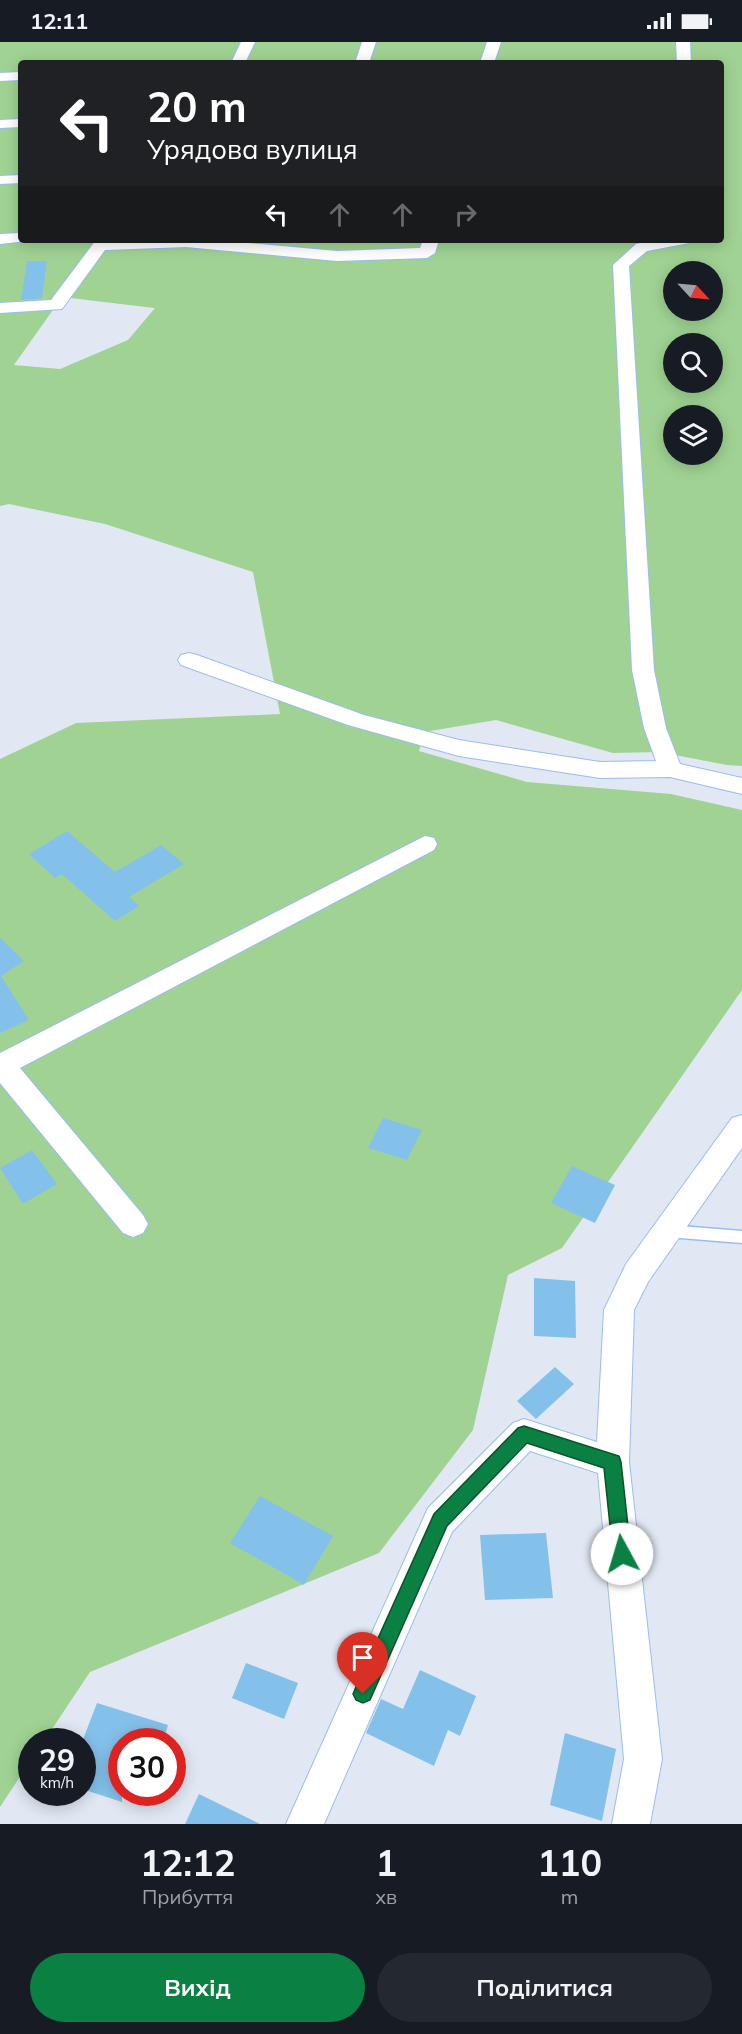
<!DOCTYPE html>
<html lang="uk">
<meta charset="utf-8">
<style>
body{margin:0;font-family:Mulish,sans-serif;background:#242831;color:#f1f3f6;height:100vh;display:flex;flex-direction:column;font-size:22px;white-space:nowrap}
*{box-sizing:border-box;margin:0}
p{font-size:20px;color:#9ea1a6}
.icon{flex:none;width:33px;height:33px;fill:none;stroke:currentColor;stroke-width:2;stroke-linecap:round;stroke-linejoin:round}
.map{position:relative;height:1782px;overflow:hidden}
.sheet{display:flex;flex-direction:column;background:#171b24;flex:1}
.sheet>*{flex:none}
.top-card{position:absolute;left:18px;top:18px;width:706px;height:183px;border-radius:6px;box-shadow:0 3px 15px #0003;background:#202124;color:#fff;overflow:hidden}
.needle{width:39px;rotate:116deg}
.fabs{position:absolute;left:663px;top:219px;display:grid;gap:12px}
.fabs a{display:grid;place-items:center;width:60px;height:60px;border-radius:50%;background:#171b24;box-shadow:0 3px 15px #0003;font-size:30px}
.speed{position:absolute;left:18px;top:1686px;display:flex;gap:12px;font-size:30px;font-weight:700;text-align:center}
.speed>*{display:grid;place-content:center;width:78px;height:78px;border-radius:50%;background:#171b24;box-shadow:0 3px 15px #0003;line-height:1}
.speed small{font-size:15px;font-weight:400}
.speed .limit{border:9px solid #d22;background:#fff;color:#111}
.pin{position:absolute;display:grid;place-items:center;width:51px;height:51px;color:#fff;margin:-62px -26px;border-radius:50% 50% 50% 0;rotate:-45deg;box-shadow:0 0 6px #0007}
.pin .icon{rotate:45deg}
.me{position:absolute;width:66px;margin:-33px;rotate:354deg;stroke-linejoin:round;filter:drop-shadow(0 0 4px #0008)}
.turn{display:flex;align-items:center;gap:21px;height:126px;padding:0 30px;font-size:27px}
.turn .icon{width:78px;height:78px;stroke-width:2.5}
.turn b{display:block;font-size:42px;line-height:51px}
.lanes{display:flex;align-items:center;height:57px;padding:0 30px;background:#0003;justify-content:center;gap:30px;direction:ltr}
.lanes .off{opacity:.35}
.eta{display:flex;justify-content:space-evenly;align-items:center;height:102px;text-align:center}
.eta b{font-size:36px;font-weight:700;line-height:42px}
.action{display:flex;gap:12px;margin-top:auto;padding:12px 30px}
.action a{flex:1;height:69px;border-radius:36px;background:#0b8043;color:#fff;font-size:24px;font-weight:700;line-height:69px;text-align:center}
.action a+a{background:#242831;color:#f1f3f6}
.status{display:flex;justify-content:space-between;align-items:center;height:42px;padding:0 30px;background:#171b24;direction:ltr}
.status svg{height:16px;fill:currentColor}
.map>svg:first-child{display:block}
.green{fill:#a0d393;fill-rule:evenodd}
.building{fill:#84c1ea}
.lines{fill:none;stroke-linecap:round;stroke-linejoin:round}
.lane-casing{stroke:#99bcf2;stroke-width:3}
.street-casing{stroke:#99bcf2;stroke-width:2}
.lane{fill:#fff;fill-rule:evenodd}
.street{fill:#fff;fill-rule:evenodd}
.route{fill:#0b8043;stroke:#07532c;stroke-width:1.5}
</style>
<div class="status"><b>12:11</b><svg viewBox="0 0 49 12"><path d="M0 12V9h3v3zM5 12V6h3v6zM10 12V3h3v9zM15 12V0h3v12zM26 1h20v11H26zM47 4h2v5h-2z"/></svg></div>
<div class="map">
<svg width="742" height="1782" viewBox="0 0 742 1782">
<rect width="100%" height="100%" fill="#e1e8f3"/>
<path class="green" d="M0,0H742V724L727,723L659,710L613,711L496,678L424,690L419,709L527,740L671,752L742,768V948L562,1206L508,1233L473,1388L379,1511L90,1630L44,1699L32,1700L31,1718L0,1765V717L76,681L280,672L253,530L105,482L9,462L0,464ZM21,21H722V198H21ZM674,230H712V268H674ZM62,255L154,266H155L128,298L60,327L14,323ZM674,302H712V340H674ZM674,374H712V412H674Z"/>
<g class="building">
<polygon points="27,219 47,219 42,256 21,258"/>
<polygon points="67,789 115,830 161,803 184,822 129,855 139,864 115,879 62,832 55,836 29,812"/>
<polygon points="0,896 24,919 1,934 29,978 0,991"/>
<polygon points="383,1076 422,1088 407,1118 368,1106"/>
<polygon points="32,1108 57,1142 23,1162 0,1126"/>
<polygon points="572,1124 615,1143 595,1181 551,1161"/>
<polygon points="534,1236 575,1239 576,1296 534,1294"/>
<polygon points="555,1325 574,1342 536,1377 517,1359"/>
<polygon points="260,1454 333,1494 304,1543 230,1501"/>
<polygon points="546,1491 553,1556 485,1558 480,1493"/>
<polygon points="246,1621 298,1641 284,1677 232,1656"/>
<polygon points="420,1628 476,1654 460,1694 448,1688 434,1724 366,1691 381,1657 403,1667"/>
<polygon points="97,1661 168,1683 163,1700 122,1700 122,1760 82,1747 82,1700"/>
<polygon points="565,1691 616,1707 602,1779 550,1763"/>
<polygon points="199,1752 260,1782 185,1782"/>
</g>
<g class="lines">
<defs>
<polygon id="lane" points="668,1183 742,1189 742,1201 668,1195 663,1193 661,1189 663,1185"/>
<g id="street">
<polygon points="241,0 255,0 245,21 231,21"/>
<polygon points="362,0 376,0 369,21 355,21"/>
<polygon points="487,0 501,0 494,21 480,21"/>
<polygon points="676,0 690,0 691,21 677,21"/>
<polygon points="21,30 21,38 0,39 0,31"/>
<polygon points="21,77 21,85 0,86 0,78"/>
<polygon points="21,133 21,141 0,142 0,134"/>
<polygon points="21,191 21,198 27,199 0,202 0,192"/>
<polygon points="96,198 216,198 337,209 420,206 423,198 439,198 435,211 427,216 337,219 186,205 105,208 62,267 0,271 0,261 51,258"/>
<polygon points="655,198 691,198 689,201 647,209 629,224 654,628 666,686 680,722 742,736 742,752 670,735 600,736 459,714 348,683 181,623 178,618 181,613 189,611 197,613 364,673 459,698 600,720 656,719 644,686 632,628 613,223 636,202"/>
<polygon points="425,794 434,796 437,802 434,808 20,1026 143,1173 148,1182 143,1191 133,1195 123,1191 0,1041 0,1011"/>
<polygon points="742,1073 742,1106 648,1240 634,1268 629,1420 662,1717 650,1782 612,1782 624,1717 598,1431 530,1409 452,1490 324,1782 286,1782 428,1466 513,1381 524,1377 597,1400 604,1268 626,1222 732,1076"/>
</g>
</defs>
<use href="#lane" class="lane-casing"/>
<use href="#street" class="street-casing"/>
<use href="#lane" class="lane"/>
<use href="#street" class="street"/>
</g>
<polygon class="route" points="524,1384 619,1414 621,1420 631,1512 629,1518 622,1521 616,1518 613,1512 604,1426 527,1401 447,1484 370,1658 363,1661 356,1658 353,1652 356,1645 434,1472 518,1386"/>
</svg>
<div class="fabs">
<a><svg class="needle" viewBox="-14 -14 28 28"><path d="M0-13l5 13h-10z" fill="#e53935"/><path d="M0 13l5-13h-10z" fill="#9ea1a6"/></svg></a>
<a><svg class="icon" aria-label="search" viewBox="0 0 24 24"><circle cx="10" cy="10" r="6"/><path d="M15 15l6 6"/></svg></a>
<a><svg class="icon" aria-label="layers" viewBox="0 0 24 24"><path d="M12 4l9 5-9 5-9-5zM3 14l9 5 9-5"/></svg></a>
</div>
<div class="speed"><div>29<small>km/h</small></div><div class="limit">30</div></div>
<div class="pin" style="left:363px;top:1652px;background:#d93025"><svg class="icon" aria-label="arrive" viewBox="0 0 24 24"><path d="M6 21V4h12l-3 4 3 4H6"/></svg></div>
<svg class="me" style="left:622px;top:1512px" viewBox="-20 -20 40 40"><circle r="19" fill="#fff"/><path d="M0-13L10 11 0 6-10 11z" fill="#0b8043"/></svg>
<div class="top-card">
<div class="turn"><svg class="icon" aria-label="left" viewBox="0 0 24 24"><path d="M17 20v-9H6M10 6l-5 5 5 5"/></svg><div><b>20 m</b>Урядова вулиця</div></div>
<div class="lanes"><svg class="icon" aria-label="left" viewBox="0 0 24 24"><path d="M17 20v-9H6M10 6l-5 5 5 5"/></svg><svg class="icon off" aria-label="ahead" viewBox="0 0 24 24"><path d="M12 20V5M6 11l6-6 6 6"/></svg><svg class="icon off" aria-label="ahead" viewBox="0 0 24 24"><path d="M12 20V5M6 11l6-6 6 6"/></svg><svg class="icon off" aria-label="right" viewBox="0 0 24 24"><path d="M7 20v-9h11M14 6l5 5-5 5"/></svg></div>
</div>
</div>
<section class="sheet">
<div class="eta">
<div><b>12:12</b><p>Прибуття</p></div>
<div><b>1</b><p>хв</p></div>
<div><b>110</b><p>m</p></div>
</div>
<div class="action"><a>Вихід</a><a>Поділитися</a></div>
</section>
